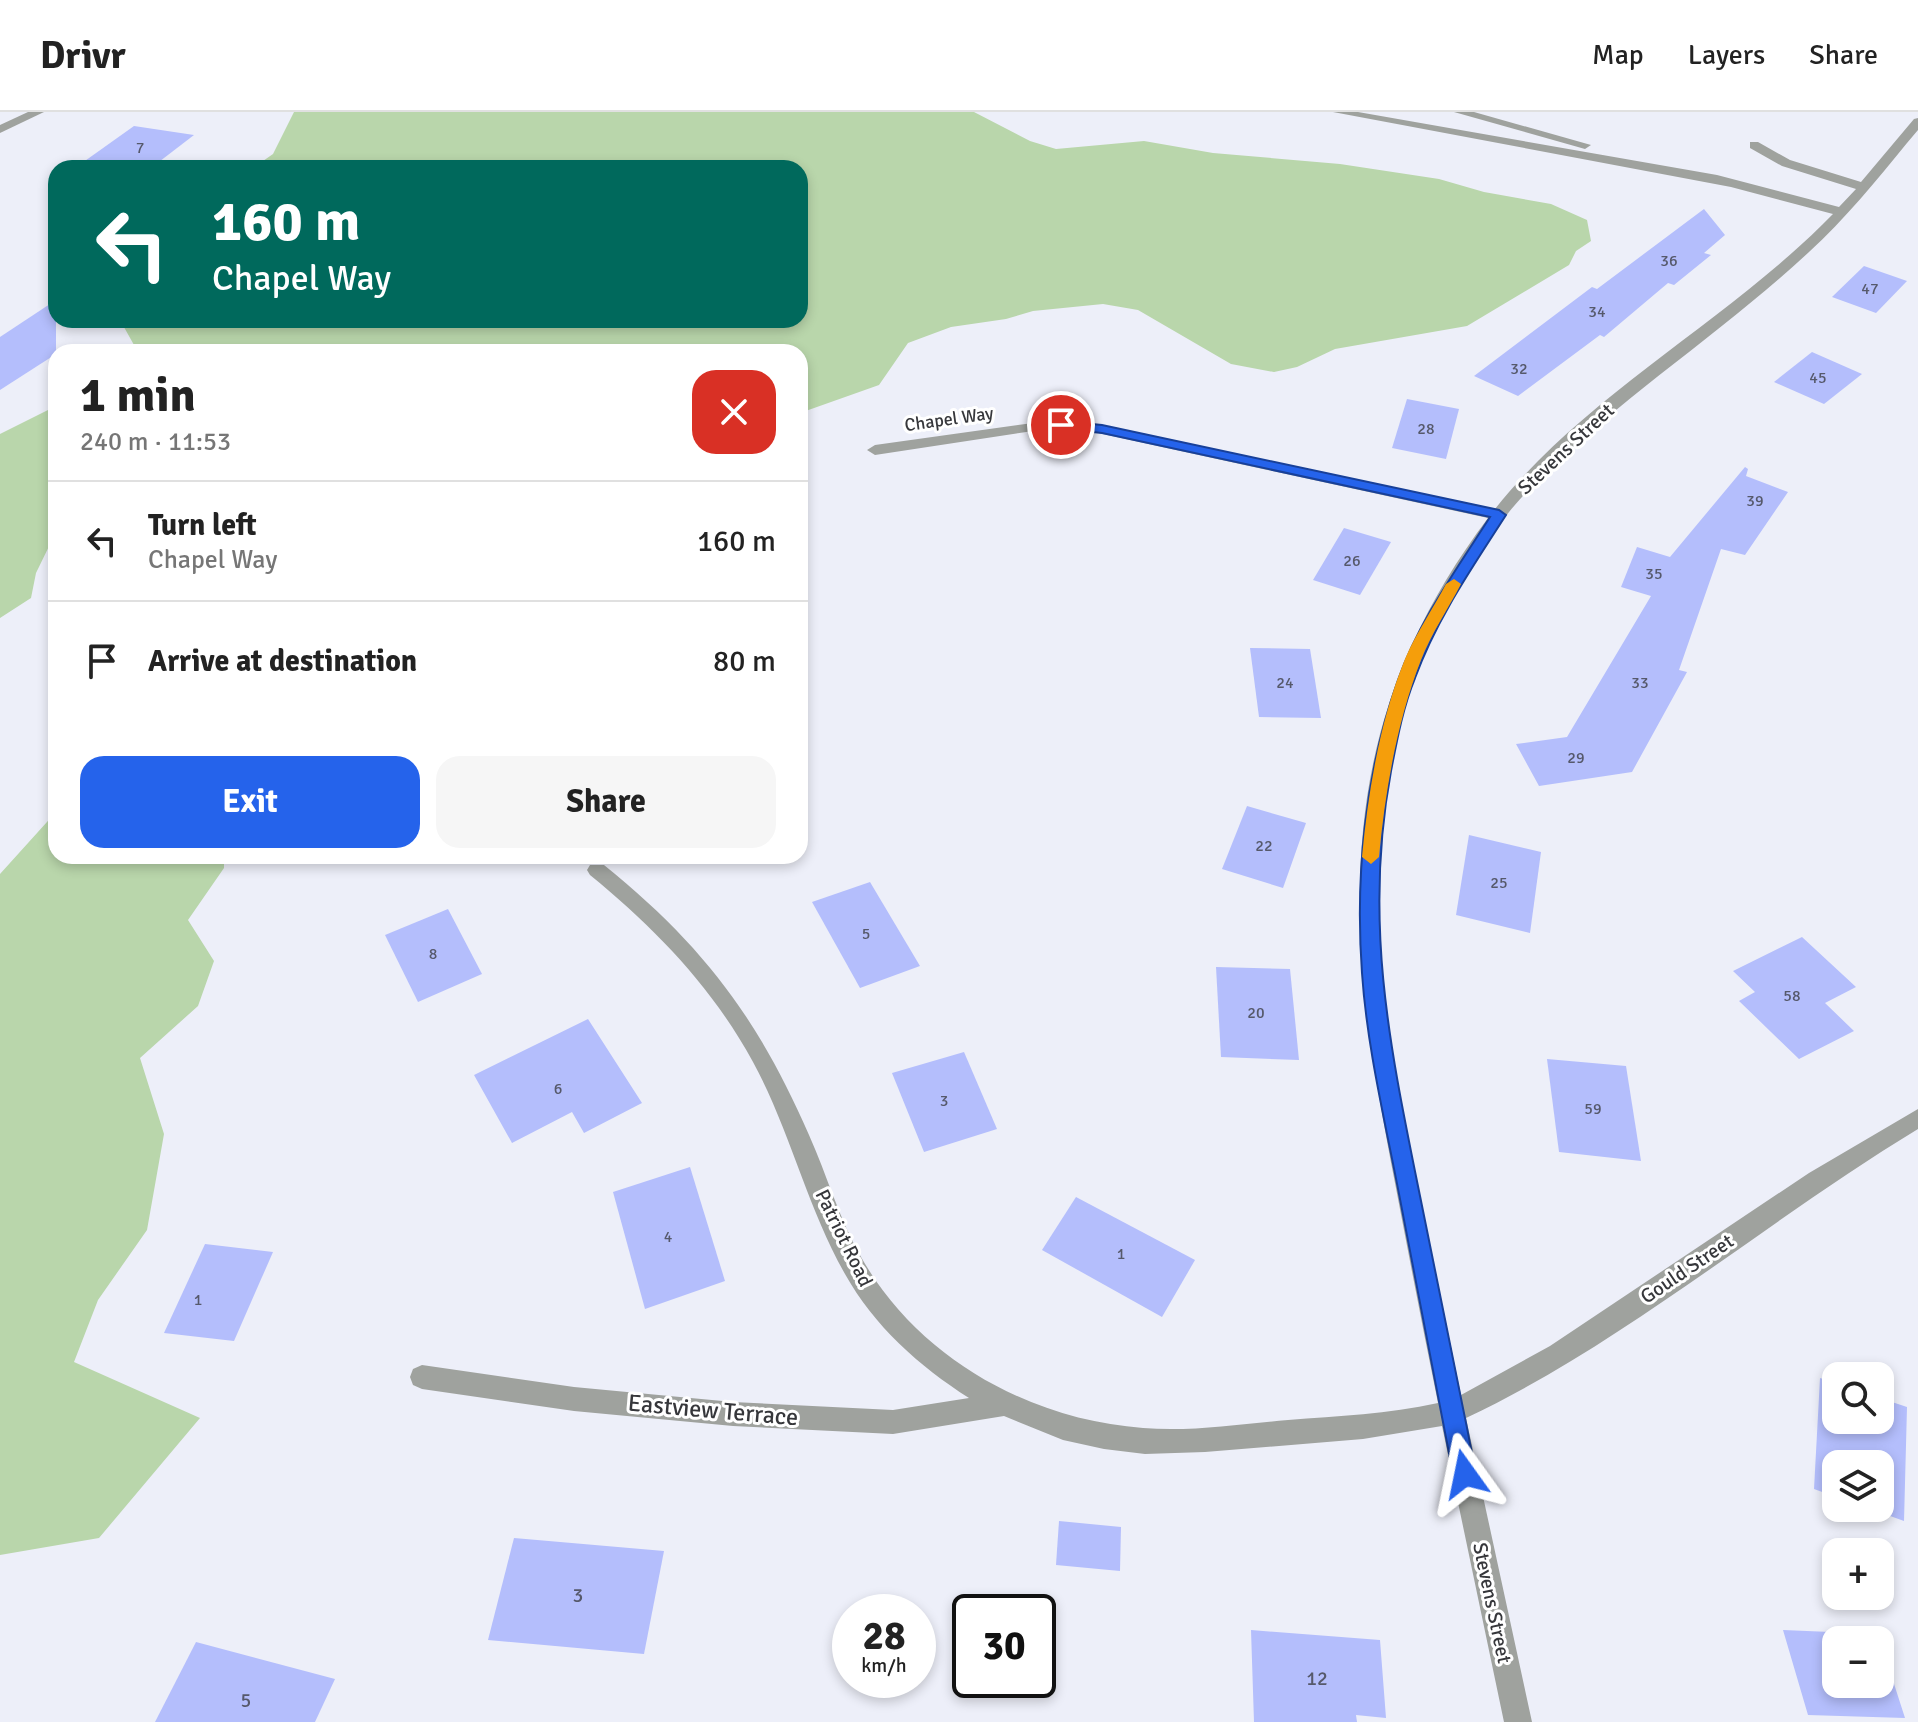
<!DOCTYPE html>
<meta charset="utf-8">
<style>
body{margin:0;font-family:Signika,sans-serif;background:#f6f6f6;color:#222;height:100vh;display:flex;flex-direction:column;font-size:30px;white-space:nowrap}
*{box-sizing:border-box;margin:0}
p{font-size:26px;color:#767676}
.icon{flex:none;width:44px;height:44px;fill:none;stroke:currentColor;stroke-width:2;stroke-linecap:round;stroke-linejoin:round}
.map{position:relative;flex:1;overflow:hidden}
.panel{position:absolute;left:48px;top:232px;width:760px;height:520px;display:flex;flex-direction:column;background:#fff;border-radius:24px;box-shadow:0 4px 12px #0003}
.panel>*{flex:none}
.top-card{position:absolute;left:48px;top:48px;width:760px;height:168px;border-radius:24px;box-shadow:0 4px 12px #0003;background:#00695c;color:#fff;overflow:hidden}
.fabs{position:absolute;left:1822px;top:1250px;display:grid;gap:16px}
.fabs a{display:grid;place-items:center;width:72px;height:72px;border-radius:16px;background:#fff;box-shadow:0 4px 12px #0003;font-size:40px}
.speed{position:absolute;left:832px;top:1482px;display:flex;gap:16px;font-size:40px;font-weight:700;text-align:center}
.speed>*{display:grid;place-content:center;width:104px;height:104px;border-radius:50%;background:#fff;box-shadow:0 4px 12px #0003;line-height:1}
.speed small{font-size:20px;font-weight:400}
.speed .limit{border:4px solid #111;border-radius:12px;background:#fff;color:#111}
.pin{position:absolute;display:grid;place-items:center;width:68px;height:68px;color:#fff;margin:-34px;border:4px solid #fff;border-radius:50%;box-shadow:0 2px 8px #0007}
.me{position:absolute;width:88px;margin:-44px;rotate:348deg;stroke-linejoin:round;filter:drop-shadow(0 0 6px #0008)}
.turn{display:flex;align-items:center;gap:28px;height:168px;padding:0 32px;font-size:36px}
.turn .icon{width:104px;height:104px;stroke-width:2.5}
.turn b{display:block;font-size:56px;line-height:68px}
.round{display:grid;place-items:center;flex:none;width:84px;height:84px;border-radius:24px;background:#f6f6f6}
.headline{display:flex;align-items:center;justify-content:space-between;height:136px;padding:0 32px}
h1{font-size:48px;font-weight:800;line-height:60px}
.primary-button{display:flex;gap:16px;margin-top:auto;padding:16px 32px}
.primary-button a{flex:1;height:92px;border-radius:24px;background:#2563eb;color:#fff;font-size:32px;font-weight:800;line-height:92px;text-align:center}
.primary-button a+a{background:#f6f6f6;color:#222}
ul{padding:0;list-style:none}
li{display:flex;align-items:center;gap:24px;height:120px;padding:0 32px;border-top:2px solid #e0e0e0}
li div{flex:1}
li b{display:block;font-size:30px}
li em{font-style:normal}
header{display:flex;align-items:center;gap:48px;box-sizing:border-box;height:112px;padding:0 40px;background:#fff;border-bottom:2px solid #e0e0e0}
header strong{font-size:38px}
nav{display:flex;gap:44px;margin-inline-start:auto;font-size:28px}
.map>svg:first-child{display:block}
.green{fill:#b9d6ab}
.building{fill:#b4befc;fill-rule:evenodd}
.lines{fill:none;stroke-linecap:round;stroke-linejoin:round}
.minor{fill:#9fa29e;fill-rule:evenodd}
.route{fill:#2563eb;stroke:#184099;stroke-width:2}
.slow{fill:#f59e0b}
.labels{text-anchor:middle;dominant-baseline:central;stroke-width:6;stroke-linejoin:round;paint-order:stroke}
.number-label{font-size:16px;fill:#56596b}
.far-street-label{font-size:18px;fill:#36373b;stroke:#fff}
.street-label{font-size:20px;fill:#36373b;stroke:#fff}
.near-number-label{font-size:20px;fill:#56596b}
.near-street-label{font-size:24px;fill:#36373b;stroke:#fff}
</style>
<header>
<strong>Drivr</strong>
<nav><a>Map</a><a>Layers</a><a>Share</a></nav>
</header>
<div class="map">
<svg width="1918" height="1610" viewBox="0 0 1918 1610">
<rect width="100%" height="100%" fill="#edeff9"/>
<g class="green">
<polygon points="294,0 974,0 1030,29 1056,37 1144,29 1213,41 1340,52 1439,67 1484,80 1551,92 1587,108 1591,129 1576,139 1569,153 1467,214 1335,237 1297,255 1274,260 1231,252 1138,198 1103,192 1033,199 1006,207 951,215 908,231 879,273 800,301 800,240 127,240 134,233 120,208 800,208 800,56 253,56 273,42"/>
<polygon points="56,294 56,420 36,461 31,486 0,506 0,322"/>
<polygon points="56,700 56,744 224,744 224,756 188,808 214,849 198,894 140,946 164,1022 147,1118 98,1188 74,1250 200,1306 99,1426 0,1443 0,762"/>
</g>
<g class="building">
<polygon points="134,14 194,23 151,56 75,56"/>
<polygon points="1704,97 1725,123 1704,141 1711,143 1674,173 1668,171 1604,225 1600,223 1518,284 1474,264 1592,175 1597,177"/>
<polygon points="1864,154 1907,169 1876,201 1832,185"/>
<polygon points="56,188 56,242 0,278 0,225"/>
<polygon points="1812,240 1862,262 1824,292 1774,270"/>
<polygon points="1407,287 1459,297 1446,347 1392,336"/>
<polygon points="1745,355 1748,357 1746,364 1788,380 1745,443 1721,437 1679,558 1687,560 1632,660 1539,674 1516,632 1567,625 1651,484 1621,475 1637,435 1670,445"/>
<polygon points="1344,416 1391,430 1360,483 1313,468"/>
<polygon points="1250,536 1310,537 1321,606 1259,605"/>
<polygon points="1247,694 1306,711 1283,776 1222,757"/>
<polygon points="1469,723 1541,740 1530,821 1456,803"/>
<polygon points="870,770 920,854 860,876 812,790"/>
<polygon points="448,797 482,862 418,890 385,823"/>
<polygon points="1802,825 1856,875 1825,891 1854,919 1799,947 1739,889 1755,880 1733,859"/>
<polygon points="1216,855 1290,857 1299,948 1221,945"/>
<polygon points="588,907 642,991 584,1021 572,1000 512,1031 474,963"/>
<polygon points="964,940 997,1017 924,1040 892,961"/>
<polygon points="1547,947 1626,954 1641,1049 1559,1040"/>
<polygon points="690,1055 725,1169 645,1197 613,1080"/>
<polygon points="1076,1085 1195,1148 1162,1205 1042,1138"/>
<polygon points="205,1132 273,1140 234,1229 164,1221"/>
<polygon points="1820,1266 1836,1271 1836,1308 1880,1308 1880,1286 1907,1295 1904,1409 1868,1396 1880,1396 1880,1352 1836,1352 1836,1385 1814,1377"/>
<polygon points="1059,1409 1121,1415 1120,1459 1056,1453"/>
<polygon points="514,1426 664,1439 644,1542 488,1528"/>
<polygon points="1251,1518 1380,1528 1386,1606 1356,1603 1357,1610 1254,1610"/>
<path d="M1783,1518L1878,1522L1905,1606L1808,1603ZM1836,1528H1880V1572H1836Z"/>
<polygon points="196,1530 335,1567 315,1610 155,1610"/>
</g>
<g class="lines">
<g class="minor">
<polygon points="28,0 44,0 0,21 0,13"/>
<path d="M1333,0H1358L1717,63L1839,95L1856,77L1782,54L1750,36V30H1758L1790,48L1861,70L1914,7L1918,6V18L1907,31C1876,69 1845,107 1809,140C1724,219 1626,282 1544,362C1421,482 1369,658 1379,827C1383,908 1400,987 1416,1066C1431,1139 1446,1211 1461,1283L1550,1234L1809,1061L1918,997V1017C1766,1109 1625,1231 1466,1306L1532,1610H1504L1442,1314L1363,1327L1205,1340L1145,1342L1104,1337L1063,1328L1004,1304L893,1322L733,1314L574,1299L422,1277L413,1273L410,1265L413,1257L422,1253L574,1275L733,1290L893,1298L969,1286C919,1254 874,1214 845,1162C807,1095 790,1018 753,950C712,875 656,817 590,763L587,758L590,753H604C703,833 758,906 809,1023C827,1063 839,1107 861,1145C918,1246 1030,1308 1143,1316C1191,1320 1240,1312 1288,1308C1338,1304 1388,1302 1438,1291C1423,1218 1409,1144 1395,1071C1346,820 1326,622 1488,406L1089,319H1033L875,343L867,338L875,333L1033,311H1089L1495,397C1588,280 1729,209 1833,102L1731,75Z"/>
<polygon points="1454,0 1474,0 1591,33 1585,37"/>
</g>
</g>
<path class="route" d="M1061,309L1102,313L1499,398L1506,403C1472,456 1437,506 1415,566C1403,595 1397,628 1391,659C1363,810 1390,936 1420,1084C1439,1176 1458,1269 1476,1362L1473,1370L1465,1374L1456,1370L1453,1362C1435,1269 1417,1175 1399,1082C1385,1009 1367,935 1362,861C1355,764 1365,660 1398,568C1419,509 1456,458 1490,405L1102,321L1056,316L1054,313Z"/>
<path class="slow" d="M1454,467L1461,472C1448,497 1431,522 1421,548C1397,609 1385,680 1379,745L1371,752L1362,745C1368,680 1380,608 1405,547C1416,521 1433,497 1446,472Z"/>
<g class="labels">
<g class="number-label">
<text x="140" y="36">7</text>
<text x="1669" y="149">36</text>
<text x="1870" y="177">47</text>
<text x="1597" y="200">34</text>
<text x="1519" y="257">32</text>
<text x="1818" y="266">45</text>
<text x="1426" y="317">28</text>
<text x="1755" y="389">39</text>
<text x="1352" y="449">26</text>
<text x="1654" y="462">35</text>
<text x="1285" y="571">24</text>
<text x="1640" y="571">33</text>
<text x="1576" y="646">29</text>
<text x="1264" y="734">22</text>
<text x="1499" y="771">25</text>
<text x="866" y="822">5</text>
<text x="433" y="842">8</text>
<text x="1792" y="884">58</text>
<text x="1256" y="901">20</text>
<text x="558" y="977">6</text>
<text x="944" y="989">3</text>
<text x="1593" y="997">59</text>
<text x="668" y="1125">4</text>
<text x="1121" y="1142">1</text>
<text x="198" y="1188">1</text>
</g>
<g class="far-street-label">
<text transform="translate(949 307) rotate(-8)">Chapel Way</text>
</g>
<g class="street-label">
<text transform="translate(1566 337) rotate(-43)">Stevens Street</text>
<text transform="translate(844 1126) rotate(64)">Patriot Road</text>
<text transform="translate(1687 1157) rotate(-34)">Gould Street</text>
<text transform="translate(1492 1491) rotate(78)">Stevens Street</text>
</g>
<g class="near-number-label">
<text x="578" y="1483">3</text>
<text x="1317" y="1566">12</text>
<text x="246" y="1588">5</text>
</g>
<g class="near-street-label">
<text transform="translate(713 1298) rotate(5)">Eastview Terrace</text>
</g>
</g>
</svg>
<div class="fabs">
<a><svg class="icon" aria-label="search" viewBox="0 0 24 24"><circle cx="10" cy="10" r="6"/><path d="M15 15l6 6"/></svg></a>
<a><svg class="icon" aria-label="layers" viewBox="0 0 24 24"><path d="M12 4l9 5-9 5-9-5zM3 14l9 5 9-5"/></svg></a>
<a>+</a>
<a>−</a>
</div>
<div class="speed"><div>28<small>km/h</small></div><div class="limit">30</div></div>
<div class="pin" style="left:1061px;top:313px;background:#d93025"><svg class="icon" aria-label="arrive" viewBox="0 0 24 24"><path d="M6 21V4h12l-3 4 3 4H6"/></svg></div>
<svg class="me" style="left:1465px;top:1362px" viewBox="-20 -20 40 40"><path d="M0-17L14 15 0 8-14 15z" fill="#2563eb" stroke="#fff" stroke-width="4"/></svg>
<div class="top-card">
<div class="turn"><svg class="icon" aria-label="left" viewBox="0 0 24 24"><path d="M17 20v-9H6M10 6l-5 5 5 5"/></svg><div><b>160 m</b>Chapel Way</div></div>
</div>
<section class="panel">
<div class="headline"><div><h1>1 min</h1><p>240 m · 11:53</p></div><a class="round" style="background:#d93025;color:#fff"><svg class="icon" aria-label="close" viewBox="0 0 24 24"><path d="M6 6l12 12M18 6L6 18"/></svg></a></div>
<ul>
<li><svg class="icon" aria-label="left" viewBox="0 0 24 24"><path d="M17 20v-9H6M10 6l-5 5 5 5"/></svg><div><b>Turn left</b><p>Chapel Way</p></div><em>160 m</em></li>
<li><svg class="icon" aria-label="arrive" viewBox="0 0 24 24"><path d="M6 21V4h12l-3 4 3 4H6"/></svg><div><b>Arrive at destination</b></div><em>80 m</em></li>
</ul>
<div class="primary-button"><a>Exit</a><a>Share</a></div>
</section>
</div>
